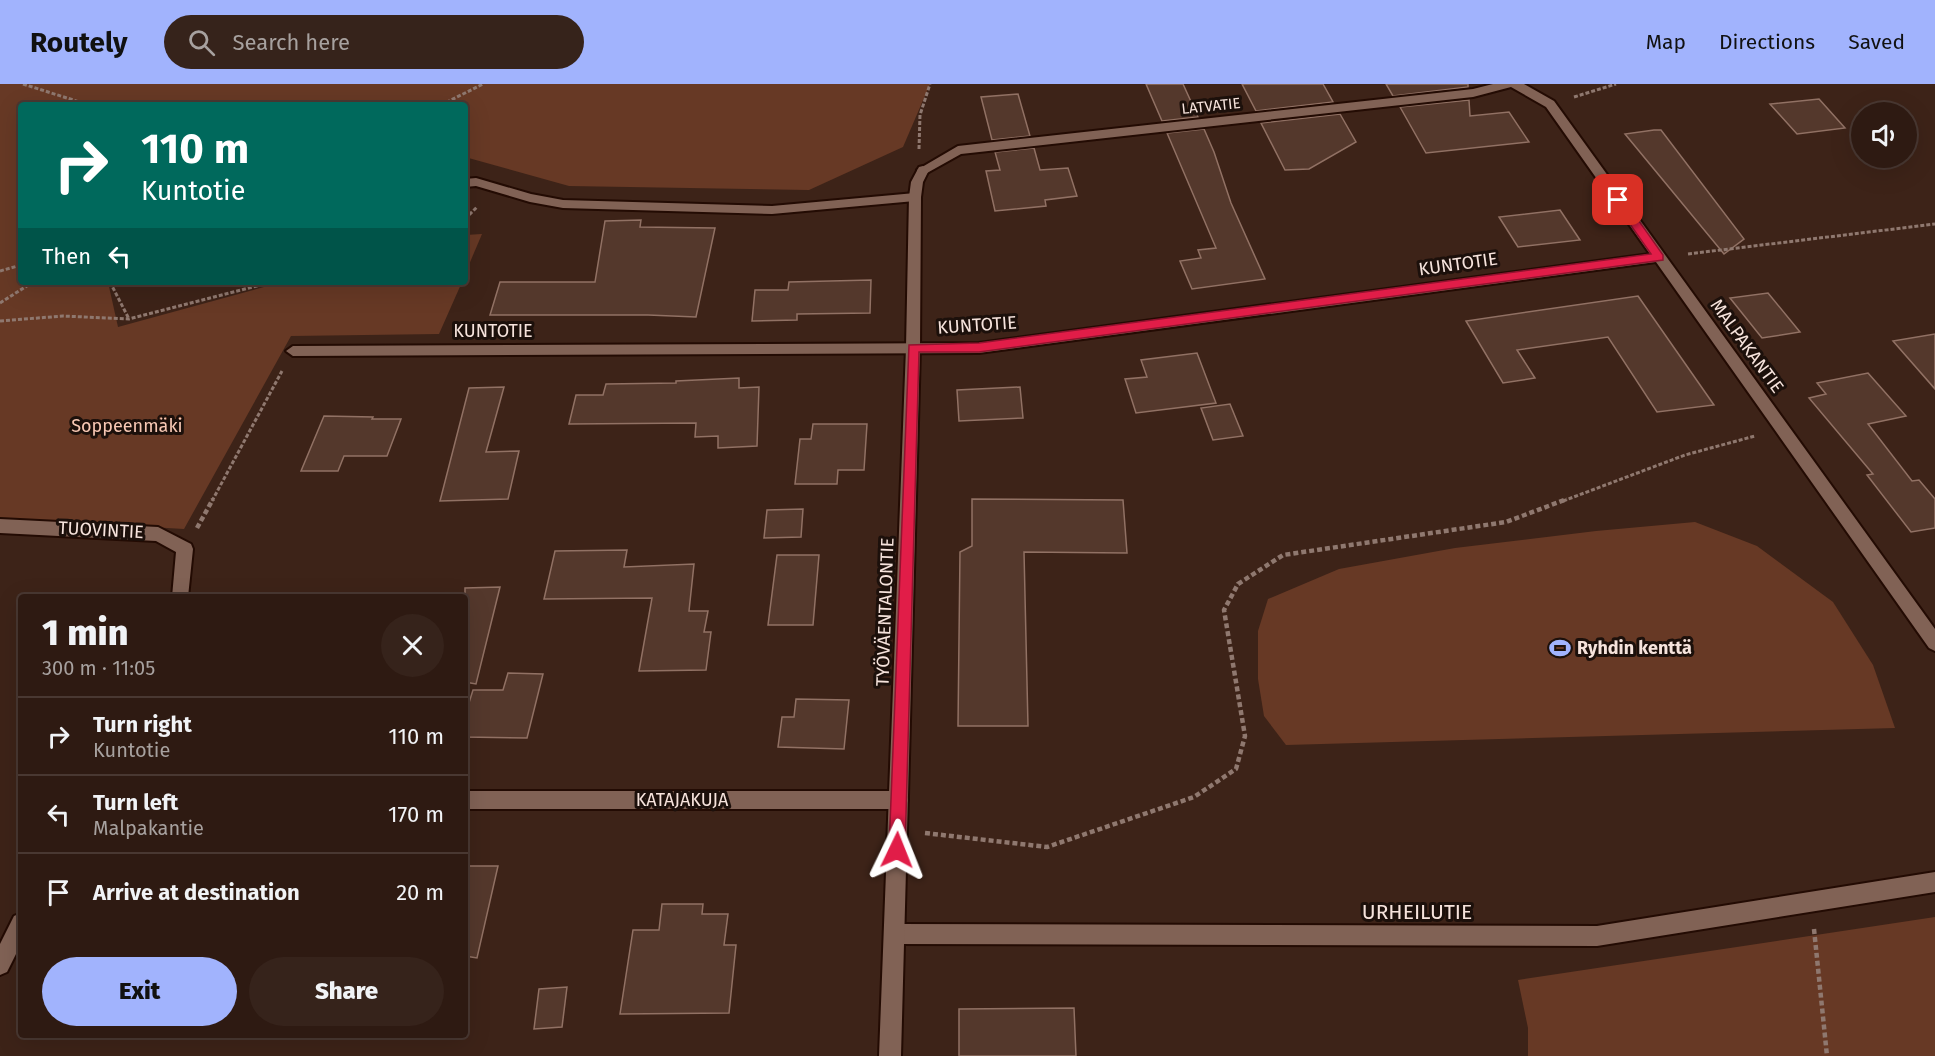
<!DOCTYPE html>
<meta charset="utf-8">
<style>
body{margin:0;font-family:"Fira Sans",sans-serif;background:#36231b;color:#f1f3f6;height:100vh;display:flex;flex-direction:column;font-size:22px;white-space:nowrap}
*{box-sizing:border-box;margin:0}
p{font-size:20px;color:#a7a19f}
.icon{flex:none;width:33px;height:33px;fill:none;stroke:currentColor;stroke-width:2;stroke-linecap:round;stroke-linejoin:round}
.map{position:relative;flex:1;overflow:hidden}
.drawer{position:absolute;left:18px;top:510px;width:450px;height:444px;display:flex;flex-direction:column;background:#2e1a12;border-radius:6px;box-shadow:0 6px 24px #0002,0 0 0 2px #493832}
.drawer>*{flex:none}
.top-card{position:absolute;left:18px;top:18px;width:450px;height:183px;border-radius:6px;box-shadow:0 6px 24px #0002,0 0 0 2px #493832;background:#00695c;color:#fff;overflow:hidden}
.fabs{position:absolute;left:1851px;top:18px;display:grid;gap:12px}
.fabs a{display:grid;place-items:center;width:66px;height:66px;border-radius:50%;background:#2e1a12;box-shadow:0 6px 24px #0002,0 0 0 2px #493832;font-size:30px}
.pin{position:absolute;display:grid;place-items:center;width:51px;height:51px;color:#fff;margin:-26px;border-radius:12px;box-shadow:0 3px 9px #0006}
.me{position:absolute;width:66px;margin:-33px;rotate:2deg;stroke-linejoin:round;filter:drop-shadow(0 0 4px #0008)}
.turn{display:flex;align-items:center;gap:21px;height:126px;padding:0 24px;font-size:27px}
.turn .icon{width:78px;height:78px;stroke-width:2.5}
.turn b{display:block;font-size:42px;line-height:51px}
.then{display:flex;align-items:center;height:57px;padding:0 24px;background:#0003;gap:12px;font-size:22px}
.round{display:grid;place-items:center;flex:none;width:63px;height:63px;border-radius:32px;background:#36231b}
.summary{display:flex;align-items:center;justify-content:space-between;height:102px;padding:0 24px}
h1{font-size:36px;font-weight:800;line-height:45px}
.action{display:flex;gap:12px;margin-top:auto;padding:12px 24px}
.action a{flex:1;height:69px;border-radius:36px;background:#a1b3fd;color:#111;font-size:24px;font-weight:800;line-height:69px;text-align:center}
.action a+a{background:#36231b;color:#f1f3f6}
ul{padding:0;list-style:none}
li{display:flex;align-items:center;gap:18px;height:78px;padding:0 24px;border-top:2px solid #493832}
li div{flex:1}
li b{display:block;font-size:22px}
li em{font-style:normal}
header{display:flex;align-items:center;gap:36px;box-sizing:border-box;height:84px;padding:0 30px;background:#a1b3fd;color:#111}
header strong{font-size:28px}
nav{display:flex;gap:33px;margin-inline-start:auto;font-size:21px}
.search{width:420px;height:54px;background:#36231b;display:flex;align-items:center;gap:15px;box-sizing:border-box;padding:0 21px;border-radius:33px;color:#a7a19f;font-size:22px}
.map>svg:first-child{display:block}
.green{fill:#673925}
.building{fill:#54382c;stroke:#917164;stroke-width:1.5}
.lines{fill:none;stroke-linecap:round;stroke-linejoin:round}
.service-casing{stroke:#230b03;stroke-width:4}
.minor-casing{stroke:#230b03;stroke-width:4}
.tertiary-casing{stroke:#230b03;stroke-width:4}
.path-far1{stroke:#8f786f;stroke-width:3;stroke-dasharray:4 2;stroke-linecap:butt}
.path{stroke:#8f786f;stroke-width:4.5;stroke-dasharray:5 3;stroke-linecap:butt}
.service{fill:#816255;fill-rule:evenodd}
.minor{fill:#816255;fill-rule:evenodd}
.tertiary{fill:#816255;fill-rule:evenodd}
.route{fill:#e11d48;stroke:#92132f;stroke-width:1.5}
.labels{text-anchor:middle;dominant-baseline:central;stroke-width:6;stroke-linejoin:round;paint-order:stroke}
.far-street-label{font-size:15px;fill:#f6e3dc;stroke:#1c100b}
.street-label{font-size:18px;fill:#f6e3dc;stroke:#1c100b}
.park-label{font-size:18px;fill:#f8c8b4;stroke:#1c100b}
.poi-label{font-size:18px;font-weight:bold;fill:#f6e3dc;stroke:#1c100b;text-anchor:start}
.near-street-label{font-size:21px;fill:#f6e3dc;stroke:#1c100b}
</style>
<header>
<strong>Routely</strong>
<div class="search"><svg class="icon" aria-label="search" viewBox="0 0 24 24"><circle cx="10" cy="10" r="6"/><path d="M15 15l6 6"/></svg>Search here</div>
<nav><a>Map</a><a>Directions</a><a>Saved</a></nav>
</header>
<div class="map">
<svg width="1935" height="972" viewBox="0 0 1935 972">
<rect width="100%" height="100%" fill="#3d2318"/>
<g class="green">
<polygon points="0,0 930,0 903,63 809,106 569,102 465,73 465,21 21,21 21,198 108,198 118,243 282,198 462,198 439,250 291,252 184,445 0,434"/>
<polygon points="482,150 465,190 465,151"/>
<polygon points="1695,438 1757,462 1833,518 1873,581 1895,644 1286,661 1264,632 1258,595 1258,547 1268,515 1339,485 1455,464 1596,447"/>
<polygon points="1935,833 1935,972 1528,972 1528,944 1518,896"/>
</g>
<g class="building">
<polygon points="1146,0 1183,0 1198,33 1162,37"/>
<polygon points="1242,0 1323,0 1333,18 1256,27"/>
<polygon points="1386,0 1468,0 1468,3 1393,12"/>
<polygon points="1018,10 1030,52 992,56 981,13"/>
<polygon points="1819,15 1845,44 1797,50 1770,20"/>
<polygon points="1469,16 1470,32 1509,28 1529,58 1426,69 1400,23"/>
<polygon points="1340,30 1356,58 1309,85 1285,86 1261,39"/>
<polygon points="1204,45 1214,68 1231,119 1265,195 1192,205 1180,177 1201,174 1198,166 1216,164 1167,49"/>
<polygon points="1654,46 1661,46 1744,155 1724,170 1625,50"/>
<polygon points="1034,64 1040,86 1068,84 1077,112 1045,116 1046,122 995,127 986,87 1000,86 995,68"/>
<polygon points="1560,126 1580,156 1518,163 1499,133"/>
<polygon points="641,136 640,143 715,144 696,233 648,231 490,231 500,198 595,198 605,137"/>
<polygon points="871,196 870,229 797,230 797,236 752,237 755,206 788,206 789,198"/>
<polygon points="1768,209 1800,248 1762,254 1730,214"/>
<polygon points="1638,212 1714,321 1657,328 1608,253 1517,266 1535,294 1503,299 1466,237"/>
<polygon points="1935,250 1935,305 1893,257"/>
<polygon points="1197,269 1216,319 1136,329 1125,295 1147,293 1141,276"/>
<polygon points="1868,289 1906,332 1868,340 1912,397 1919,396 1935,415 1935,444 1911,448 1867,391 1873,390 1809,314 1826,310 1817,299"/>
<polygon points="739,294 739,304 759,303 757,362 718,364 718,352 695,353 696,339 569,340 576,311 603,311 606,300 676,299 676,297"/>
<polygon points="504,303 486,368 519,367 508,415 440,417 469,304"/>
<polygon points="1020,303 1023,334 959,337 957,306"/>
<polygon points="1230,320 1243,352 1213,356 1201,324"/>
<polygon points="324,332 373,333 372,335 401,335 387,372 344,372 338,387 301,387"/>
<polygon points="813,340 867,340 864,386 838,386 837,400 795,400 800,355 811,355"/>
<polygon points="972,415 1123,416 1127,469 1024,468 1028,642 958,642 960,468 972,462"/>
<polygon points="803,425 801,453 764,454 767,426"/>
<polygon points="627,466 624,483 694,480 689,527 708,527 704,548 711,548 706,586 639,587 652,514 544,515 555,467"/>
<polygon points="777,471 819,471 813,541 768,541"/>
<polygon points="500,503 476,600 465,598 465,504"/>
<polygon points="508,589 543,590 527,654 465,653 465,622 468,622 473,606 503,606"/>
<polygon points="796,615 849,616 844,665 778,663 782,633 794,633"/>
<polygon points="465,782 498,782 477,874 465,872"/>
<polygon points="662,820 703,820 702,830 728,830 724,861 736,861 729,929 620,930 633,846 659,846"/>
<polygon points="567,903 562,943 534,945 539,905"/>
<polygon points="1074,924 1076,972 959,972 959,925"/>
</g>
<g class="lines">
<defs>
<polygon id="service" points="476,94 531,110 563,116 772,122 915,109 921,113 915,117 772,130 563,124 530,118 476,102 465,103 465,95"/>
<g id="minor">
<polygon points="1493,0 1524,0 1554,17 1935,545 1935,567 1929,564 1656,178 979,269 293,272 286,267 293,262 979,259 1650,170 1546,23 1511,3 1473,13 961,70 927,89 919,89 917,86 958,62 1473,5"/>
<polygon points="0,435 158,443 191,460 193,465 188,513 172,513 176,468 156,457 0,449"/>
<polygon points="465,707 899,707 906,710 908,716 906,722 899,725 465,725"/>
<polygon points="1935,788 1935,808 1597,862 894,860 887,857 884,850 887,843 894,840 1597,842"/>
<polygon points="21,829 21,860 7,888 0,891 0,860 14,832"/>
</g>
<polygon id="tertiary" points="923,82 929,86 923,98 921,113 920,264 901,972 879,972 906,264 909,113 911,98 919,83"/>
</defs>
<use href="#service" class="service-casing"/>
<use href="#minor" class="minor-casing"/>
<use href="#tertiary" class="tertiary-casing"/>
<g class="path-far1">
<polyline points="23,0 89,21"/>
<polyline points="1574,13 1616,0"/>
<polyline points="441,21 483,0"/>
<polyline points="919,65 920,31 930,0"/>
<polyline points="465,135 477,123"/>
<polyline points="1688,170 1935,140"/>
<polyline points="0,187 21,181"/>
<polyline points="110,198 129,235"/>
<polyline points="0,219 33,198"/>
<polyline points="0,237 63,232 129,235 272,198"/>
<polyline points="212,417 282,287"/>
<polyline points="1563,417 1685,371 1755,352"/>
</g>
<g class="path">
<polyline points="197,444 213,415"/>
<polyline points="925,749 1047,763 1194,713 1236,685 1245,652 1224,526 1238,500 1283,471 1506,438 1567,415"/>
<polyline points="1814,845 1827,972"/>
</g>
<use href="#service" class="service"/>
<use href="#minor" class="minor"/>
<use href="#tertiary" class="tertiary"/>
</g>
<polygon class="route" points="1618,112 1622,113 1663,171 1663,176 979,268 919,268 905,766 903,772 897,774 892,772 889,766 909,261 979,259 1651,170 1613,116"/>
<defs>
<symbol id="stadium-bare" viewBox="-9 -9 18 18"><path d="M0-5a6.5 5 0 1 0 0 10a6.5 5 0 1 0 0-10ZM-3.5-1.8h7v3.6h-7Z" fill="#a1b3fd" stroke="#1c100b" stroke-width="2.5" paint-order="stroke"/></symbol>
</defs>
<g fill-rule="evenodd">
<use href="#stadium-bare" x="1545" y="549" width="30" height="30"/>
</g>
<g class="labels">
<g class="far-street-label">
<text transform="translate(1211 22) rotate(-6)">LATVATIE</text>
</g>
<g class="street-label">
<text transform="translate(1458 180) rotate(-8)">KUNTOTIE</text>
<text transform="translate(977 241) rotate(-4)">KUNTOTIE</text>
<text x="493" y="247">KUNTOTIE</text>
<text transform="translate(1747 262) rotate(54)">MALPAKANTIE</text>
<text transform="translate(101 446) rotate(3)">TUOVINTIE</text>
<text transform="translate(885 528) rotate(-88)">TYÖVÄENTALONTIE</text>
<text x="682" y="716">KATAJAKUJA</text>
</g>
<g class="park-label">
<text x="127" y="342">Soppeenmäki</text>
</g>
<g class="poi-label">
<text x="1577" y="564">Ryhdin kenttä</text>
</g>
<g class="near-street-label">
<text x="1417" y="828">URHEILUTIE</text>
</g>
</g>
</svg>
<div class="fabs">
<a><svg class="icon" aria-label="sound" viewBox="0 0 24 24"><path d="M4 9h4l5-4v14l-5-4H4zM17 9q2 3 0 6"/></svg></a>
</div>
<div class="pin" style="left:1618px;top:116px;background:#d93025"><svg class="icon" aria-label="arrive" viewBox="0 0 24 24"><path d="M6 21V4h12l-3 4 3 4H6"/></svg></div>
<svg class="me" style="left:897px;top:766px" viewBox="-20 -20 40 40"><path d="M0-17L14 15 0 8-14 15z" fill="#e11d48" stroke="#fff" stroke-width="4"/></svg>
<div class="top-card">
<div class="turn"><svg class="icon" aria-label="right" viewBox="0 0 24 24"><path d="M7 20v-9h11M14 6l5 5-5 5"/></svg><div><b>110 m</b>Kuntotie</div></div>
<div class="then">Then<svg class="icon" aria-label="left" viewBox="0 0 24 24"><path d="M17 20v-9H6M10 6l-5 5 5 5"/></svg></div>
</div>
<section class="drawer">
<div class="summary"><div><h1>1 min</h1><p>300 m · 11:05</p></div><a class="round"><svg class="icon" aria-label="close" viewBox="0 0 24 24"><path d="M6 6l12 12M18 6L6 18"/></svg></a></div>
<ul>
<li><svg class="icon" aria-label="right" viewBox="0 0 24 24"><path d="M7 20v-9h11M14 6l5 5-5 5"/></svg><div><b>Turn right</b><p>Kuntotie</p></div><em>110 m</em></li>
<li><svg class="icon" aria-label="left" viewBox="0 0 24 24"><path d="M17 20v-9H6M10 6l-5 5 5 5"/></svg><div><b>Turn left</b><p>Malpakantie</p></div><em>170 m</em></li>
<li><svg class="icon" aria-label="arrive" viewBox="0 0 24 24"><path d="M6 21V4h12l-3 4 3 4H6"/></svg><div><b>Arrive at destination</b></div><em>20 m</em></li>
</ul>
<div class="action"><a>Exit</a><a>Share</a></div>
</section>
</div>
